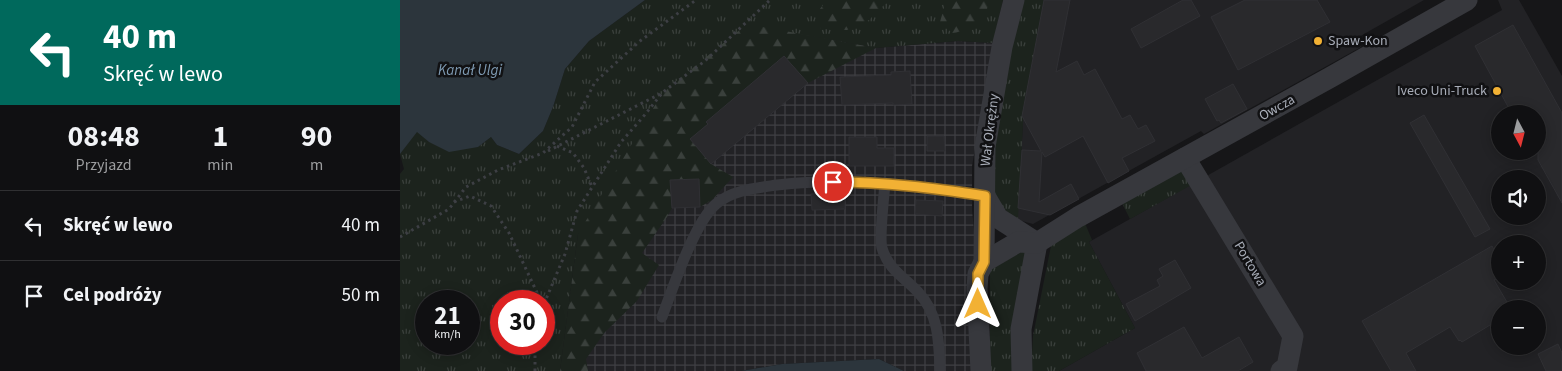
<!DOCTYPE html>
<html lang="pl">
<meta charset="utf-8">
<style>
body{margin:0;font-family:"Source Sans 3",sans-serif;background:#1e1e20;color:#f1f3f6;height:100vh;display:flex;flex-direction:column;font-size:19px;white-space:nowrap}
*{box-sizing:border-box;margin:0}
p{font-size:16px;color:#9c9d9f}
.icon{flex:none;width:28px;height:28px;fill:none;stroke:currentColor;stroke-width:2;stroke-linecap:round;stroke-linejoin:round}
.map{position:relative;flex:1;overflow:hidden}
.details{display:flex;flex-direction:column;background:#101012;width:400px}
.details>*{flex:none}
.hud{background:#00695c;color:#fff;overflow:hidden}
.needle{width:32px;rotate:173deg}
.controls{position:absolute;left:1091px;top:105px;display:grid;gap:10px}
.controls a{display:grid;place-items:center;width:55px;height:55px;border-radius:50%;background:#101012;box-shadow:0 2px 12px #0003,0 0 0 1px #303032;font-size:25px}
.speed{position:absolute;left:15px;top:290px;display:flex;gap:10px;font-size:25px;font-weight:700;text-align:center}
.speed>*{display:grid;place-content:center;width:65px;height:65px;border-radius:50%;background:#101012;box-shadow:0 2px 12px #0003,0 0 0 1px #303032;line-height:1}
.speed small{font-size:12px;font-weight:400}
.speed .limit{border:8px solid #d22;background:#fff;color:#111}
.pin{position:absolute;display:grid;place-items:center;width:42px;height:42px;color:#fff;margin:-21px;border:2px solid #fff;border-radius:50%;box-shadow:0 1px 5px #0007}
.me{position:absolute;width:55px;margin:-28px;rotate:0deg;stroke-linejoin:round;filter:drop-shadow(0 0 4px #0008)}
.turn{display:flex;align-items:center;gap:18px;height:105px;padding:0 20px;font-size:22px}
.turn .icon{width:65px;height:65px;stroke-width:2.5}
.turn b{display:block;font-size:35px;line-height:42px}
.eta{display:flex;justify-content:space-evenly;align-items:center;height:85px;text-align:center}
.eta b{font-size:30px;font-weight:700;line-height:35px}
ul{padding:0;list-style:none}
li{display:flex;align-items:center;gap:15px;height:70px;padding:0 20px;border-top:1px solid #303032}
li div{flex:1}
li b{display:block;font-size:19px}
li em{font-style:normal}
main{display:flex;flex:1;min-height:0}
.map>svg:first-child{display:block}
.built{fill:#222225;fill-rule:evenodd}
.industrial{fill:url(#industrial-grid)}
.grass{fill:url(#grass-tufts);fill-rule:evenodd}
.forest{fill:url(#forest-firs)}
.water{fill:#2c353c}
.building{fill:#29292c;stroke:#303034}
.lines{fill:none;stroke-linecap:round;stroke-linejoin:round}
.path{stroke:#3d3f44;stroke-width:3;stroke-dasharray:2.5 4;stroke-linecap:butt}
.lane{stroke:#37383d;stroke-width:11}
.street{stroke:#37383d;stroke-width:21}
.route-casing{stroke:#9d7322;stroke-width:12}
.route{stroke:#f2b134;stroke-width:9}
.poi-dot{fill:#f2b134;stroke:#111113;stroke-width:2}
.labels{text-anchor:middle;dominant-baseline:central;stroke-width:5;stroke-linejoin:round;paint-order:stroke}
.poi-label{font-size:14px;fill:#a8adb8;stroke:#111113;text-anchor:start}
.street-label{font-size:14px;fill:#a8adb8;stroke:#111113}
.water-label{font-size:15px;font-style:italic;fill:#7f9bb3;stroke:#111113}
</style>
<main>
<section class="details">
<div class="hud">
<div class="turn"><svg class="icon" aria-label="left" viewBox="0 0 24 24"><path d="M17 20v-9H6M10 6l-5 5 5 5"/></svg><div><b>40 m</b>Skręć w lewo</div></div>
</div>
<div class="eta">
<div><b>08:48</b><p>Przyjazd</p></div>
<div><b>1</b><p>min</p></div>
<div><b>90</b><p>m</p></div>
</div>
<ul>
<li><svg class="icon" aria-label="left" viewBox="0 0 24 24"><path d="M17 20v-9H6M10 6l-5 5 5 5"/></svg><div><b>Skręć w lewo</b></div><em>40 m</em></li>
<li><svg class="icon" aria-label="arrive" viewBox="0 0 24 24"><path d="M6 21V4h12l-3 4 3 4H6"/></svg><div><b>Cel podróży</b></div><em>50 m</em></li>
</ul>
</section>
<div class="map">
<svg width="1162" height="371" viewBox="0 0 1162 371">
<defs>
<pattern id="industrial-grid" width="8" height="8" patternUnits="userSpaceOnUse" patternTransform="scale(1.25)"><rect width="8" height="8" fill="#222225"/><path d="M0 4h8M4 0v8" fill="none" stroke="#3f3f43"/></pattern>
<pattern id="grass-tufts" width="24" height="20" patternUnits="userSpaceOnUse" patternTransform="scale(1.25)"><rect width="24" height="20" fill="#1c231d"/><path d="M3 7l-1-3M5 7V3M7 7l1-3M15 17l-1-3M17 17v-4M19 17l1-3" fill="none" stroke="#3a403c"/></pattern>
<pattern id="forest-firs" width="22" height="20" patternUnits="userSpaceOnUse" patternTransform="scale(1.25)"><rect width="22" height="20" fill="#1c231d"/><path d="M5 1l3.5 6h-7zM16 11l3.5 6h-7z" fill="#3a403c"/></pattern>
</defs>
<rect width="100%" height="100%" fill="#161618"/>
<g class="built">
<polygon points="644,0 1024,0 957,38 961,47 804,134 801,131 633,224 618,220 618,208 624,104"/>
<path d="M1098,0H1119L1162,76V371H659L735,328L689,242L1102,10ZM1100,114H1138V151H1100ZM1100,179H1138V216H1100ZM1100,244H1138V281H1100ZM1100,309H1138V346H1100Z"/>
</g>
<polygon class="industrial" points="347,24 476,48 558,41 593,43 572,166 572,210 578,274 579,371 504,371 479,359 382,364 341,371 160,371"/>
<g class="grass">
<path d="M245,0H603L593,43L558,41L476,48L399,34L178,234L160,371H0V174L4,169L0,154L17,131L29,142L78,147L91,137L97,145L119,154L143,131L153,107L165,69L189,41ZM26,301H69V344H26ZM101,301H144V344H101Z"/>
<polygon points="618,0 644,0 624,104 618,220 590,199 585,147"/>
<polygon points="787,164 797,182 730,219 720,199"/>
<polygon points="684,221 692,240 689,242 735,328 659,371 631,371 633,336 653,236"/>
<polygon points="637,243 622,371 590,371 590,270"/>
</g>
<g class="forest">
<polygon points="427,0 489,0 469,20 447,30 421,29 415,15"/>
<path d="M546,0H590C584,22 574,30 552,33L540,22Z"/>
<polygon points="347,24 476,48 408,83 384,56 307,122 308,124 290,139 311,164 333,177 312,200 300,207 298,179 270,180 272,208 267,217 242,253 259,265 237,301 205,332 186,359 188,371 160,371 178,234 263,92"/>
</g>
<g class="water">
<polygon points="0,0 245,0 189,41 165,69 153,107 143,131 119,154 97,145 91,137 78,147 49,152 29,142 17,132 0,154"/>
<polygon points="479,359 504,371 341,371 382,364"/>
</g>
<g class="building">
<polygon points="644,0 670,0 656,72 677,61 684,75 695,69 722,119 730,115 738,129 746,125 755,141 722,158 729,171 708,183 683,136 645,157 642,152 639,202 671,184 679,199 650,215 618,208 622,150 641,151 622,116"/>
<polygon points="783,0 791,0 800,16 741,48 731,29"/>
<polygon points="845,0 917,0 930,22 838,70 811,17"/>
<polygon points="1113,25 1162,113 1162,203 1138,160 1138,114 1112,114 1075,46"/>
<polygon points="384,56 408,83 311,164 290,139 308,124 306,122"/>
<polygon points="510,71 512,104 493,105 493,103 442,105 440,77 491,75 491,72"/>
<polygon points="833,84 847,109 821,123 819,120 817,121 805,99"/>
<polygon points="1024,115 1090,229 1075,237 1010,123"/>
<polygon points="527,136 544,136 545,151 527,151"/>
<polygon points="449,137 477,137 477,148 494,148 494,166 449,166"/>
<polygon points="299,179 300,207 272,208 270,180"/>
<polygon points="445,193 445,209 412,210 411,194"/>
<polygon points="516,200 543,201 542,216 515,214"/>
<polygon points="1092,246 1100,261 1100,277 1094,280 1111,309 1100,309 1100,319 1062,342 1060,340 1059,341 1050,327 1006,353 1016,371 991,371 962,321"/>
<polygon points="775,260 791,288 735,321 726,304 760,286 757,280 763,276 759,269"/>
<polygon points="784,327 802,358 839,337 853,362 838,371 746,371 737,353"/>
<polygon points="1158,344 1162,353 1162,371 1146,371 1138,354"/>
</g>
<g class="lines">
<g class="path">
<polyline points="157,146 173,153 184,168 192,187"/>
<polyline points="148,151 260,94"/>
<polyline points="54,202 70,196 91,206 109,233 141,301"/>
<polyline points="0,237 49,209 66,187 98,170 143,153 172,127 195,82 240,41 296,0"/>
<polyline points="144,304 165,254 177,211 221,142 243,117 263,92 305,61 370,0"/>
<polyline points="135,371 135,344"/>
</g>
<g class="lane">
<path d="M485,183C484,196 479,238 482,248C488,269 504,277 518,292C539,314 539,342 540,371"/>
<path d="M262,317C273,288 294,223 316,204C332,190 356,188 377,185C449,177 513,185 585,196"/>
</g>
<g class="street">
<polyline points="785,158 893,336 887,367 881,371"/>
<polyline points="585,196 598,218 637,243 621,329 622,371"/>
<polyline points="584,262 585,147 602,47 614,0"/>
<polyline points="581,371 577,289 578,274 584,262 618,242 637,243 678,217 931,77 1067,0"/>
</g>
</g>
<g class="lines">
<defs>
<path id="route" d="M433,182C486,182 533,188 585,196L584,262L578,274V304"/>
</defs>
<use href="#route" class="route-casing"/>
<use href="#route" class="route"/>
</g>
<g class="poi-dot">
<circle cx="918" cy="41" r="5"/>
<circle cx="1097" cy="91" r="5"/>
</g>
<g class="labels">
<g class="poi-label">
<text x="928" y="41">Spaw-Kon</text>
<text x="1087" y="91" text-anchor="end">Iveco Uni-Truck</text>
</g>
<g class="street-label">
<text transform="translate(877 108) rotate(-29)">Owcza</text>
<text transform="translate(590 130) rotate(-83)">Wał Okrężny</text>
<text transform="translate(850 264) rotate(59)">Portowa</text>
</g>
<g class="water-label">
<text x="70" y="70">Kanał Ulgi</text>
</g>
</g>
</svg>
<div class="controls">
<a><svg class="needle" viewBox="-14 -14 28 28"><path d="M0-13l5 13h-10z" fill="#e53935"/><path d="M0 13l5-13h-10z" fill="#9c9d9f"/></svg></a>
<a><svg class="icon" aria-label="sound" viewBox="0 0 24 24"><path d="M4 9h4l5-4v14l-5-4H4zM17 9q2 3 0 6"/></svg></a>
<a>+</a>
<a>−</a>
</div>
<div class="speed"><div>21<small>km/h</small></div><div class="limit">30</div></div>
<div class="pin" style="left:433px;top:182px;background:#d93025"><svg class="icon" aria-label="arrive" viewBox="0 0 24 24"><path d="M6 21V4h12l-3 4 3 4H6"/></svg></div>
<svg class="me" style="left:578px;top:304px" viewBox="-20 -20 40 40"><path d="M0-17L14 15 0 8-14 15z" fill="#f2b134" stroke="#fff" stroke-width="4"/></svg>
</div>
</main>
